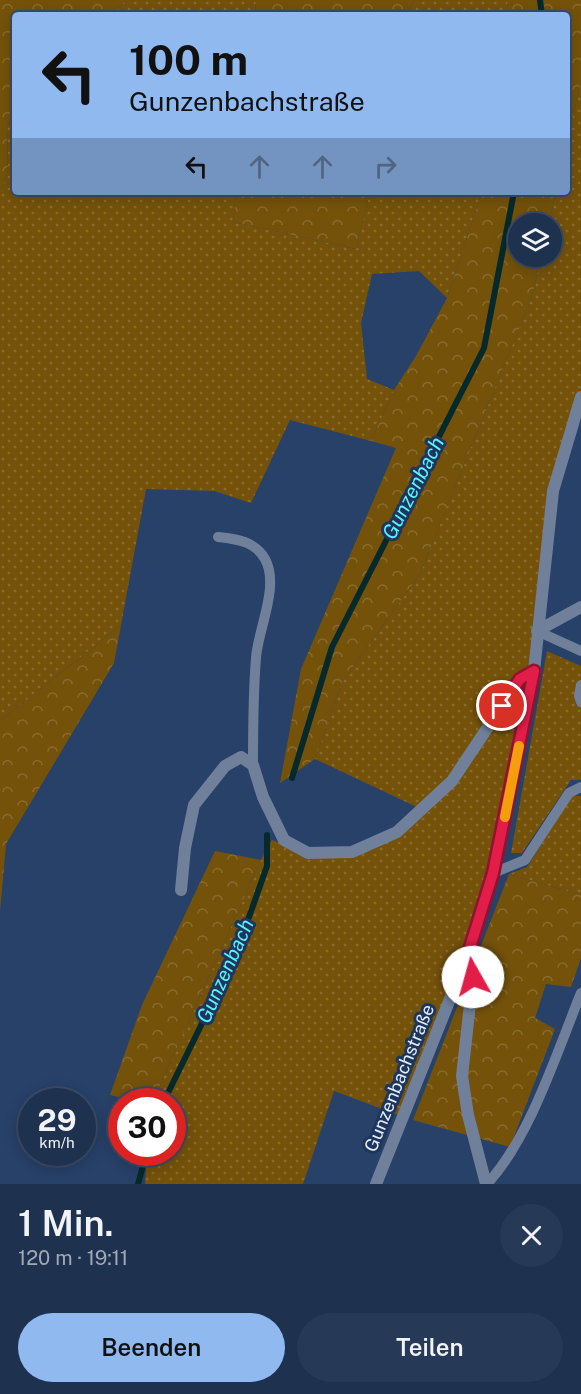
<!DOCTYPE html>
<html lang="de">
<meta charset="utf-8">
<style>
body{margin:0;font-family:"Public Sans",sans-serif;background:#263956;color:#f1f3f6;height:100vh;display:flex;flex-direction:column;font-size:22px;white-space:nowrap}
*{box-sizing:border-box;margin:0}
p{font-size:20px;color:#a1a9b7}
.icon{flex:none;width:33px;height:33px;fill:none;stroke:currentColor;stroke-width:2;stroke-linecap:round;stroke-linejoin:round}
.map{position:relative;height:1184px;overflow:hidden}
.sheet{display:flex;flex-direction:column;background:#1e314f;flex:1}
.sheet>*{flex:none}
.top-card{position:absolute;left:12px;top:12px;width:558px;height:183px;border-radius:6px;box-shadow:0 3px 15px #0003,0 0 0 2px #3c4c66;background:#90b9f0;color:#111;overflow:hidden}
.controls{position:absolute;left:508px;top:213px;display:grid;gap:12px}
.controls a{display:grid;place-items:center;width:54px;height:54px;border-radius:50%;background:#1e314f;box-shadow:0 3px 15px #0003,0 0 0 2px #3c4c66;font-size:30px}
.speed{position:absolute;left:18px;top:1088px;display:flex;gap:12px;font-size:30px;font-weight:700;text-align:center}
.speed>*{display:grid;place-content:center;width:78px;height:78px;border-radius:50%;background:#1e314f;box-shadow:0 3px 15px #0003,0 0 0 2px #3c4c66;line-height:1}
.speed small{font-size:15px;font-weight:400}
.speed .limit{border:9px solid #d22;background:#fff;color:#111}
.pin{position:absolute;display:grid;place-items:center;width:51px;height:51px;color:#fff;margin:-26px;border:3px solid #fff;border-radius:50%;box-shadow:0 2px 6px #0007}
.me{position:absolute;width:66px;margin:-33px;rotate:353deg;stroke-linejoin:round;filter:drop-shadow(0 0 4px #0008)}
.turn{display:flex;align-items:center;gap:21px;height:126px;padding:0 18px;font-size:27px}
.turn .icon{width:78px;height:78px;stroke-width:2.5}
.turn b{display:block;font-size:42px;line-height:51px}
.lanes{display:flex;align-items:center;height:57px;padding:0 18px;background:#0003;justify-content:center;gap:30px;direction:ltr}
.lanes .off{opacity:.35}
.round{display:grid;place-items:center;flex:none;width:63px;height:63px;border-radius:32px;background:#263956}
.headline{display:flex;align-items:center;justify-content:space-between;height:102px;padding:0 18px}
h1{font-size:36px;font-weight:600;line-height:45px}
.action{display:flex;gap:12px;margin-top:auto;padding:12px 18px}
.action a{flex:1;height:69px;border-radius:36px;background:#90b9f0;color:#111;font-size:24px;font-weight:600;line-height:69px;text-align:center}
.action a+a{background:#263956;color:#f1f3f6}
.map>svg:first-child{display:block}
.green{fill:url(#green-dots)}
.forest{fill:url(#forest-crowns)}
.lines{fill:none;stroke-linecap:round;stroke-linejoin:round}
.stream{stroke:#062a2c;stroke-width:6}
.service{stroke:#70809a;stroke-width:10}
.minor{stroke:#70809a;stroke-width:12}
.route-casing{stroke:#92132f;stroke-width:15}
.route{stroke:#e11d48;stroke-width:10}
.slow{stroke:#f59e0b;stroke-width:10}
.labels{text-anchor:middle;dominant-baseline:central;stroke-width:6;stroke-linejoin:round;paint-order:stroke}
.street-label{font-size:18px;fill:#e4eefd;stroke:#1e365d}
.water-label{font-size:20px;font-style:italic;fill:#5af5fc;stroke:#1e365d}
</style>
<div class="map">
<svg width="581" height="1184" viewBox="0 0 581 1184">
<defs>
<pattern id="green-dots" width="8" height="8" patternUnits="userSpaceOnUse" patternTransform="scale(1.5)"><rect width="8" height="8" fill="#74520a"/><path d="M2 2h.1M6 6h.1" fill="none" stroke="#886b2f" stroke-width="1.8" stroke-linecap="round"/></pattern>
<pattern id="forest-crowns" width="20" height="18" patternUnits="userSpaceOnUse" patternTransform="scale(1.5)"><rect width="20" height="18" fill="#74520a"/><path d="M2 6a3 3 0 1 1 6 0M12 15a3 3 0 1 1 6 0" fill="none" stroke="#886b2f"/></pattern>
</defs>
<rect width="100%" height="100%" fill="#284169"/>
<g class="green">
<polygon points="126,0 256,0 255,15 112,15"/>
<polygon points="415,0 508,0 506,15 405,15"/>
<polygon points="581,80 581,397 553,491 534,671 494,719 522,733 493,873 404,1117 334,1091 303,1184 145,1184 147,1152 172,1152 172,1101 153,1101 261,860 272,840 308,853 352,852 397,832 421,809 315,759 342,682 420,574 532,296 541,257 552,256 552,224 549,223 556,192 567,192 567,142"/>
<polygon points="15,117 15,192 236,192 233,222 356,249 370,192 482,192 447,298 419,271 372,274 361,323 367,379 394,390 371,441 290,420 251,503 214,491 146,489 121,625 0,721 0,190 8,175 7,126"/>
<polygon points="547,651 581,666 581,780 571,780 522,853 511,853"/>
<polygon points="572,796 581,796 581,895 509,874 527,867"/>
</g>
<g class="forest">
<polygon points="0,0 126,0 112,15 15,15 15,117 7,126 8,175 0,190"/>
<polygon points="256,0 415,0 405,15 255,15"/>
<polygon points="508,0 581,0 581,80 567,142 567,15 506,15"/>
<polygon points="236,192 370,192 356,249 233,222"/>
<polygon points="482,192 556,192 549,223 519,224 519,256 541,257 532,296 420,574 342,682 315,759 280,783 301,669 396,448 371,441 394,390 416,356 447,298"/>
<polygon points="121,625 114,663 6,844 0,912 0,721"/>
<polygon points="215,851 261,860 153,1101 134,1101 110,1095 142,1005"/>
<polygon points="509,874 581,895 581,958 571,987 546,984 535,1018 555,1029 510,1147 413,1120"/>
</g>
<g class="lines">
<g class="stream">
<polyline points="540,0 542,15"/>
<polyline points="292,778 332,647 484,348 514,192"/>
<polyline points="164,1101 236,954 267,866 267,835"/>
<polyline points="138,1184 147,1152"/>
</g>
<g class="service">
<path d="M218,537C236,539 255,541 265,559C280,586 258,629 256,658C253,694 253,729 253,765"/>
<polyline points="537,631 581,651"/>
<polyline points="581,685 579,696 581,702"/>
<polyline points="493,873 525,860 569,793 581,787"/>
<path d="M487,1184C530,1138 557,1052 581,993"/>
</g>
<g class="minor">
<polyline points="537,631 581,607"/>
<polyline points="181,890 185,848 194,805 225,766 241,757 253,765 263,797 284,840 308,853 352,852 397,832 452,781 520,679 534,671"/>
<polyline points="468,954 473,977 462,1076 468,1115 486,1184"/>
<polyline points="376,1184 468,954 493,873 534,671 553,491 581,397"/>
</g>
</g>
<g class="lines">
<defs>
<polyline id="route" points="473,977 468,954 493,873 534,671 520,679 502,706"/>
</defs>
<use href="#route" class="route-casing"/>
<use href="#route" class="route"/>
<polyline class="slow" points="505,817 519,746"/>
</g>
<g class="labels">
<g class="street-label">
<text transform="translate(399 1078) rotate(-68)">Gunzenbachstraße</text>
</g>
<g class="water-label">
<text transform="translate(413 488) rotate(-63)">Gunzenbach</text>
<text transform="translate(225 971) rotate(-66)">Gunzenbach</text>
</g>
</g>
</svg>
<div class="controls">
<a><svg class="icon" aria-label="layers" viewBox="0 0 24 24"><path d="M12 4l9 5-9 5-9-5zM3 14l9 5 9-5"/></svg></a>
</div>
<div class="speed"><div>29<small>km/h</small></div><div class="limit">30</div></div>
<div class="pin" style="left:502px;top:706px;background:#d93025"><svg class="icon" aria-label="arrive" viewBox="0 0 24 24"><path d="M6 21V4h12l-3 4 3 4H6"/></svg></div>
<svg class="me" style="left:473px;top:977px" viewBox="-20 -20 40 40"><circle r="19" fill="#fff"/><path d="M0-13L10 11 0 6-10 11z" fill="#e11d48"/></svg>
<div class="top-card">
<div class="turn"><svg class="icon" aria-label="left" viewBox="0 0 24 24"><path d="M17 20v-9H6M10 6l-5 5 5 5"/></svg><div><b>100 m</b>Gunzenbachstraße</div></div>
<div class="lanes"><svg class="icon" aria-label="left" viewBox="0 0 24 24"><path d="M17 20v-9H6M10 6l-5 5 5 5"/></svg><svg class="icon off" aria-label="ahead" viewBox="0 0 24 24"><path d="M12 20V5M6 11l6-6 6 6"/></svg><svg class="icon off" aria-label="ahead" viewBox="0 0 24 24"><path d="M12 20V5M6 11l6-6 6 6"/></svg><svg class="icon off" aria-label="right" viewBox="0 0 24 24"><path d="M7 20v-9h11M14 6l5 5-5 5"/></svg></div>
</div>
</div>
<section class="sheet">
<div class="headline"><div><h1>1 Min.</h1><p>120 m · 19:11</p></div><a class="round"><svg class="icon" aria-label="close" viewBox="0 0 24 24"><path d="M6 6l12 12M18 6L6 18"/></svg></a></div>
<div class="action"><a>Beenden</a><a>Teilen</a></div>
</section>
